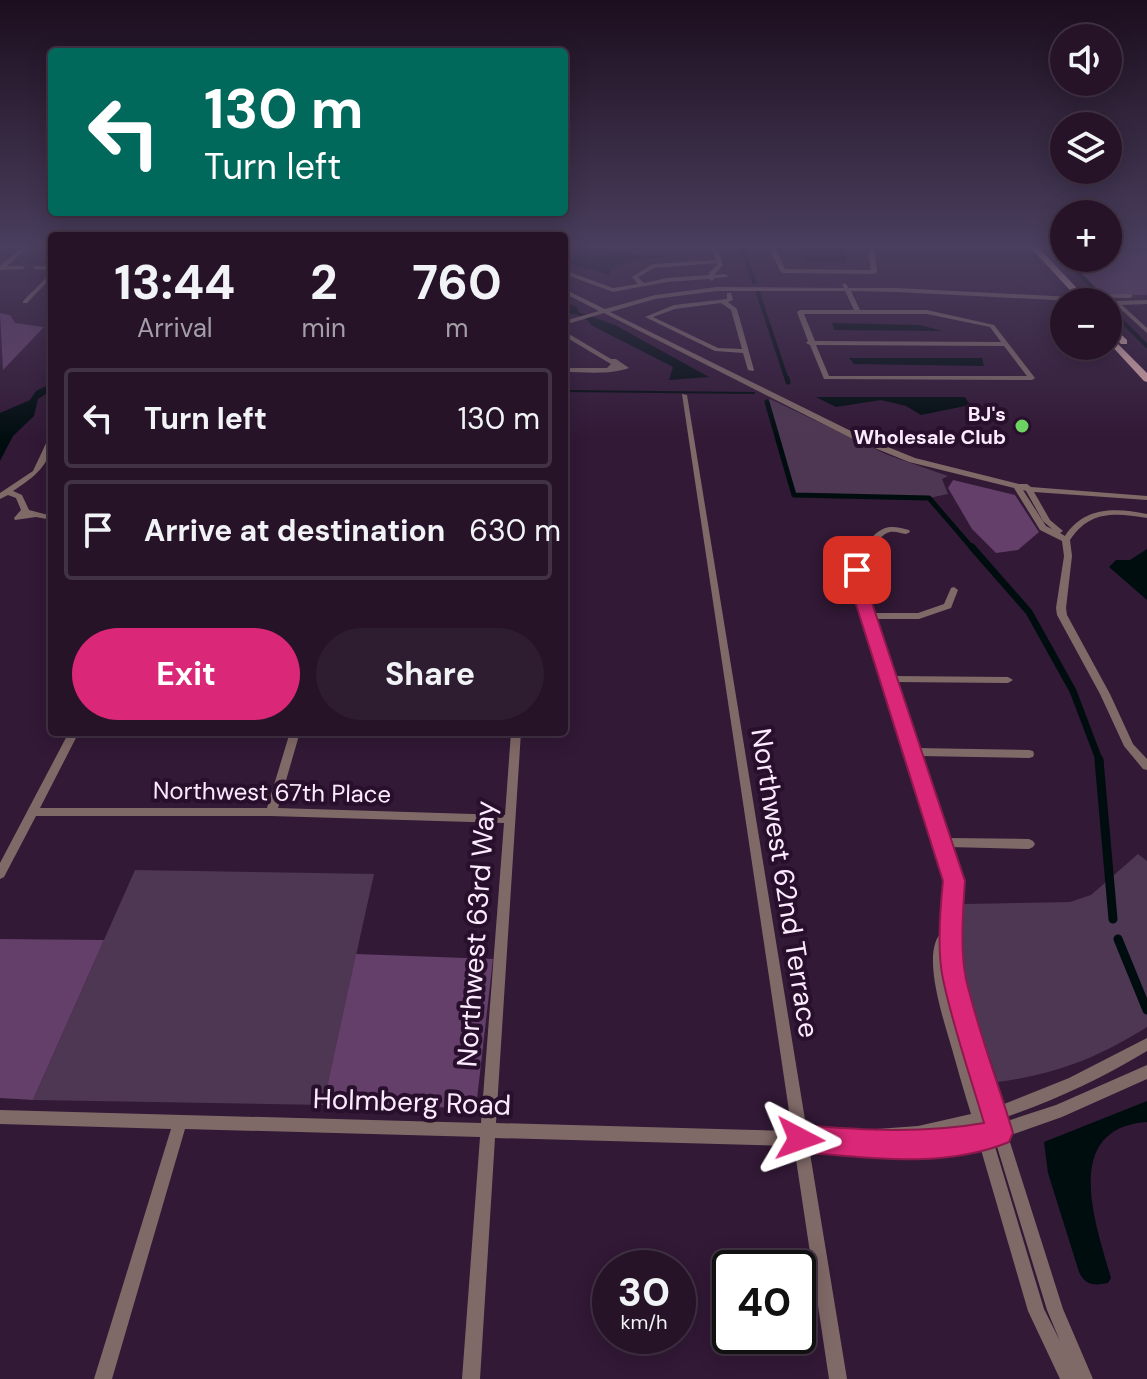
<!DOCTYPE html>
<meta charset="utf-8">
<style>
body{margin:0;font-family:"DM Sans",sans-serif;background:#2e1c30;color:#f1f3f6;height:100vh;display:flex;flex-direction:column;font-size:30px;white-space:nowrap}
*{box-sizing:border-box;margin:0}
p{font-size:26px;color:#a49ea8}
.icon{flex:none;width:44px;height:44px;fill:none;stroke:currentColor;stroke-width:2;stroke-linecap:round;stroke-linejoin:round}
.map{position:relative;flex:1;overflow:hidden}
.panel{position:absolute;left:48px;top:232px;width:520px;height:504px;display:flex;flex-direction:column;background:#261328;border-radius:8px;box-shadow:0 4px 20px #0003,0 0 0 2px #423245}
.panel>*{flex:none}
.top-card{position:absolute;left:48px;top:48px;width:520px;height:168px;border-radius:8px;box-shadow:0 4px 20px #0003,0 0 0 2px #423245;background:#00695c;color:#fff;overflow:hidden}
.buttons{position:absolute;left:1050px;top:24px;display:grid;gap:16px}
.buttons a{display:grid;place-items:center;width:72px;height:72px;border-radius:50%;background:#261328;box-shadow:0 4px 20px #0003,0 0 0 2px #423245;font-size:40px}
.speed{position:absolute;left:592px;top:1250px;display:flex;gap:16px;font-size:40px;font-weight:700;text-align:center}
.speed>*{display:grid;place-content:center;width:104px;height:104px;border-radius:50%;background:#261328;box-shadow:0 4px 20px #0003,0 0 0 2px #423245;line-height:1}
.speed small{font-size:20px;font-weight:400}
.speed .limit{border:4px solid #111;border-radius:12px;background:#fff;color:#111}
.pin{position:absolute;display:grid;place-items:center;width:68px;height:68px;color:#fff;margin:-34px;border-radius:16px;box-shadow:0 4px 12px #0006}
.me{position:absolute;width:88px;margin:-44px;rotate:94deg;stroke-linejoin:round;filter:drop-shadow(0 0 6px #0008)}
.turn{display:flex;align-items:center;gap:28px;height:168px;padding:0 24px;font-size:36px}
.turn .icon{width:104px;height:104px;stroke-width:2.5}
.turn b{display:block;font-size:56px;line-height:68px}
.eta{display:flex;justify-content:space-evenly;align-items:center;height:136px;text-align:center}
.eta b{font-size:48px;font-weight:700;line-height:56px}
.cta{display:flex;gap:16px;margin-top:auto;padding:16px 24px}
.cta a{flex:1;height:92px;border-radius:48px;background:#db2777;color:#fff;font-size:32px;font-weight:700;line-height:92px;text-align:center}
.cta a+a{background:#2e1c30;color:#f1f3f6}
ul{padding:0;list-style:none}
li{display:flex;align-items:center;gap:24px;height:100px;margin:0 16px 12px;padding:0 8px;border:4px solid #423245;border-radius:8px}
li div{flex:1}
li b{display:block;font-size:30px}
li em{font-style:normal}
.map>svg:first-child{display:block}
.green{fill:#4e3752}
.forest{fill:#633f69}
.water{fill:#000d0f}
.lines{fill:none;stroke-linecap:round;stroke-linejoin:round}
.stream{stroke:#000d0f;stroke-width:2}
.canal-far3{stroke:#000d0f;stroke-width:4}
.canal-far2{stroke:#000d0f;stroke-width:5}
.canal-far1{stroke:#000d0f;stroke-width:7}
.canal{stroke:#000d0f;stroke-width:9}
.minor{fill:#806a68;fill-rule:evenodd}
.major{fill:#ddafad;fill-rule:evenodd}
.route{fill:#db2777;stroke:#8e194d;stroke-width:2}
.poi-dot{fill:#6cd362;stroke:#280f2c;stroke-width:3}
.labels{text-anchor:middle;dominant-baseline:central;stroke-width:8;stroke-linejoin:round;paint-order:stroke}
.far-poi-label{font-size:20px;font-weight:bold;fill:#fcebfe;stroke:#280f2c;text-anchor:end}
.street-label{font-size:24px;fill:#fcebfe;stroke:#280f2c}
.near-street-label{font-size:28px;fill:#fcebfe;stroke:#280f2c}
</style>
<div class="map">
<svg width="1147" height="1379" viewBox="0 0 1147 1379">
<rect width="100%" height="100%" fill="#321936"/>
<g class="green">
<polygon points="770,399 888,455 948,476 942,479 948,494 929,498 794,495 767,402"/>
<path d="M1138,854L1147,861V1027C1098,1058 1056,1074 998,1082L959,968L964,904L1070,902L1091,895Z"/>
<polygon points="135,870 374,874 323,1105 33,1100"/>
</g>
<g class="forest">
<polygon points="1056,252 1064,252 1064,258 1108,258 1108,252 1147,252 1147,295 1099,295"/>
<polygon points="0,313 10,315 15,323 44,327 3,370"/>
<polygon points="953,480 1015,495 1039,532 1018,550 996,553 972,529 948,488"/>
<polygon points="0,939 104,940 33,1100 0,1098"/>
<polygon points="356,954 493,959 476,1108 323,1105"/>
</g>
<g class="water">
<polygon points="586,247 641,255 693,254 630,260 611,268 609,275 569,263"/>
<polygon points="798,247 843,247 847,254 844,263 805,262"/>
<path d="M564,301L578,308V312L615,325L709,377L669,380L673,367L591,325C586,315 574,313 564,314Z"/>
<polygon points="832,323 920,325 942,331 834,330"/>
<polygon points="849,358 982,358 984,366 854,364"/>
<polygon points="52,383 52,390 38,399 34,416 13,436 0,461 0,413 30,400 36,391"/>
<polygon points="816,397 965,397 970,405 921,415 906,406 881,400 836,407"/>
<polygon points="1147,549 1147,600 1109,567 1116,560 1130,560"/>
<path d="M1147,1101V1122C1059,1128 1097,1228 1111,1278L1108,1283C1094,1286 1085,1285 1079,1272L1048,1173L1044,1142Z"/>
</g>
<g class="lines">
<polyline class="stream" points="564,391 754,393"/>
<g class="canal-far3">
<polyline points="742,247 754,282"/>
<polyline points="1053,247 1096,291"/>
<polyline points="758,293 787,380"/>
<polyline points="1108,307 1147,346"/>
</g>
<g class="canal-far2">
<polyline points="787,378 788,382"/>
<polyline points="767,402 794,495 929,498 973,549"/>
</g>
<polyline class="canal-far1" points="972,547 1029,612 1073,691 1100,762"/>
<g class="canal">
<polyline points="1099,760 1113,919"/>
<polyline points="1118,939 1147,1010"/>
</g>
<g class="minor">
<polygon points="23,247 29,247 7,266 22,266 24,267 24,269 0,270 0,266"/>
<polygon points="564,247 567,248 566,250 564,251"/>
<path d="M711,247H717L723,265L714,275L725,274L728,276L727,277L715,278L712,281L709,279L667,282L613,292L564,274V270L613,288L638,284L632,277L653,264L716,260ZM717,263V265L709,273V275L667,278L644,283L638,277L654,268Z"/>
<polygon points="769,247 775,247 785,269 871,270 868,247 874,247 877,272 874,274 783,273 780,271"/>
<polygon points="36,266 52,266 52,270 34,269 34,267"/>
<polygon points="52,272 52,277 27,303 23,303 23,301"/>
<path d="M845,283L849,288H897L1073,297L1076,299L1073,301L897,292L851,291L860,310H927L994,325L1035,378L1032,380L824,379L810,345L806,343L808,341L797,312L800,310H854L845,291H717L655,299L610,312L861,436L915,458L1019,484H1027L1031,487L1147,496V500L1034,492L1050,520L1063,531L1060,533L1065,536C1085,506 1115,508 1147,514V518C1115,513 1090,510 1070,540L1072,556L1066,608L1067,615L1110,694L1133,744L1147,759V770L1143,769L1124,746L1100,694L1057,615L1056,608L1064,556L1062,541L1040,530L1014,488L909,462L855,440L604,313L564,325V321L599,311L564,293V289L605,309L655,295L717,287L844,288L842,285ZM804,314H927L990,327L1001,342L815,341ZM816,345L1004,346L1027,376H829ZM1023,490L1026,491L1043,521L1052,529L1046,526Z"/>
<path d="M727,293H731L733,300L728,302L737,309L754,370L753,371L748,370L743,353L715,351L645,317L674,305L727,299ZM721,303L731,310L742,349L718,348L653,317L675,309Z"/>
<polygon points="1080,294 1130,294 1133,296 1130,298 1078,297 1078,295"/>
<polygon points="1147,300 1147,304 1122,305 1147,328 1147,333 1114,303 1117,301"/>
<path d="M564,331L611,359H616L629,368C610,375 585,372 564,372V368H607L611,364L564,336Z"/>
<path d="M682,394L687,395L807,1132L843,1135L849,1131L918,1126L971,1114C964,1092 958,1070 952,1049C945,1023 918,949 944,930L948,881L852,579C855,564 868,535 883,529C891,525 901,528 909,530L910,532L906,534C900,533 893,530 887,533C877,537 862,566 861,576C860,587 868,603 872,613H918L944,604L951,588L954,587L958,590L951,608L919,619H874L892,676L1008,677L1013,680L1008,683L894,682L916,748L1029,750L1033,751L1034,754L1033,757L1029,758L919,756L946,838L1029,839L1033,841L1035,844L1033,847L1029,849L949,847L960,881L956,932L960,940L965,996L999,1106L1069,1078L1147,1038V1051C1101,1079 1053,1101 1003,1118L1004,1122L1056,1105L1147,1065V1079L1062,1117L1008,1136L1063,1309L1093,1379H1060L1028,1311L979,1143L931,1152L898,1153L809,1147L847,1379H829L794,1146L495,1138L480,1379H462L480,1137L185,1129L112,1379H94L171,1129L0,1124V1110L481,1123L504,823L271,816H36L4,877L0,879V863L69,732H79L40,808H267L290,732H300L278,808L505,815L511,732H521L496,1123L792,1131ZM948,946L951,996L986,1110H984L950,995L945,962ZM975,1127V1130L948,1134ZM993,1140H995L1047,1310L1060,1341L1044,1309Z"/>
<path d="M49,437H52C52,465 34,477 13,491L22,495L29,510L52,516V520L36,517L15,520L14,518L21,510L16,498L8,495L0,499V493L33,471Z"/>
</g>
<g class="major">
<polygon points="1030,247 1038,247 1090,302 1081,302"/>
<polygon points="1108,322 1127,340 1127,344 1121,344 1108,330"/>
<polygon points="1108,334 1147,373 1147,382 1144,381 1108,342"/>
</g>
</g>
<linearGradient id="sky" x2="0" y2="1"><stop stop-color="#1c0e1e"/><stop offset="0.56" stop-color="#493e5d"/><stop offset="1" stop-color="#493e5d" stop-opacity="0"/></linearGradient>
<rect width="1147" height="440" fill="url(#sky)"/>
<path class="route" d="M851,567L865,570L864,579L965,881C963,911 960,950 966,979C978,1031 998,1082 1013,1133L1009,1142C944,1169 869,1158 800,1152L791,1148L787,1139L791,1129L800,1125C863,1130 921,1134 984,1123C970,1075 953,1027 943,979C937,952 940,910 943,881L848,579Z"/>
<circle class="poi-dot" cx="1022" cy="426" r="8"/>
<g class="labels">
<g class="far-poi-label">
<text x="1006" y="414">BJ's<tspan x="1006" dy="23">Wholesale Club</tspan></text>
</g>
<g class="street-label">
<text transform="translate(272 792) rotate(1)">Northwest 67th Place</text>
</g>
<g class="near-street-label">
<text transform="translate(785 883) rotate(81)">Northwest 62nd Terrace</text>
<text transform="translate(476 934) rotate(-86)">Northwest 63rd Way</text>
<text transform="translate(412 1102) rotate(2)">Holmberg Road</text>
</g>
</g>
</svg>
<div class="buttons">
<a><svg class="icon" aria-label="sound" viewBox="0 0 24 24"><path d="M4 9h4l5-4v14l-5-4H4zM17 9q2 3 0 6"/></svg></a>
<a><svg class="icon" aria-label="layers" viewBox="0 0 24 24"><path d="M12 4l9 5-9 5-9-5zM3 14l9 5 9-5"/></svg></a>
<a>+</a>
<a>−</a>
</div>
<div class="speed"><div>30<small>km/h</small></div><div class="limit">40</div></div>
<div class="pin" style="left:857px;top:570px;background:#d93025"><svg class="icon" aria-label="arrive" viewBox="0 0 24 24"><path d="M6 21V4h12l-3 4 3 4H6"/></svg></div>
<svg class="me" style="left:800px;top:1139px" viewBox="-20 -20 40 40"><path d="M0-17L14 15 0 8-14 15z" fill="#db2777" stroke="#fff" stroke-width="4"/></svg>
<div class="top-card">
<div class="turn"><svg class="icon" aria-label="left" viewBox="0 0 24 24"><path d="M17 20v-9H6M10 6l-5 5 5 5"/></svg><div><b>130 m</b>Turn left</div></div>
</div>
<section class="panel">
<div class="eta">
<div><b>13:44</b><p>Arrival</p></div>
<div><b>2</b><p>min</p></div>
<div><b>760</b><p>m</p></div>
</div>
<ul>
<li><svg class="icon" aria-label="left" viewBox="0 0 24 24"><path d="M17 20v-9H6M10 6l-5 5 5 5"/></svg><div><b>Turn left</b></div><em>130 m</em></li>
<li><svg class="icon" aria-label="arrive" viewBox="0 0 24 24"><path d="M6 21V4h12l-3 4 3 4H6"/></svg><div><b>Arrive at destination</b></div><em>630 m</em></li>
</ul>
<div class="cta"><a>Exit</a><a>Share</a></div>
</section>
</div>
